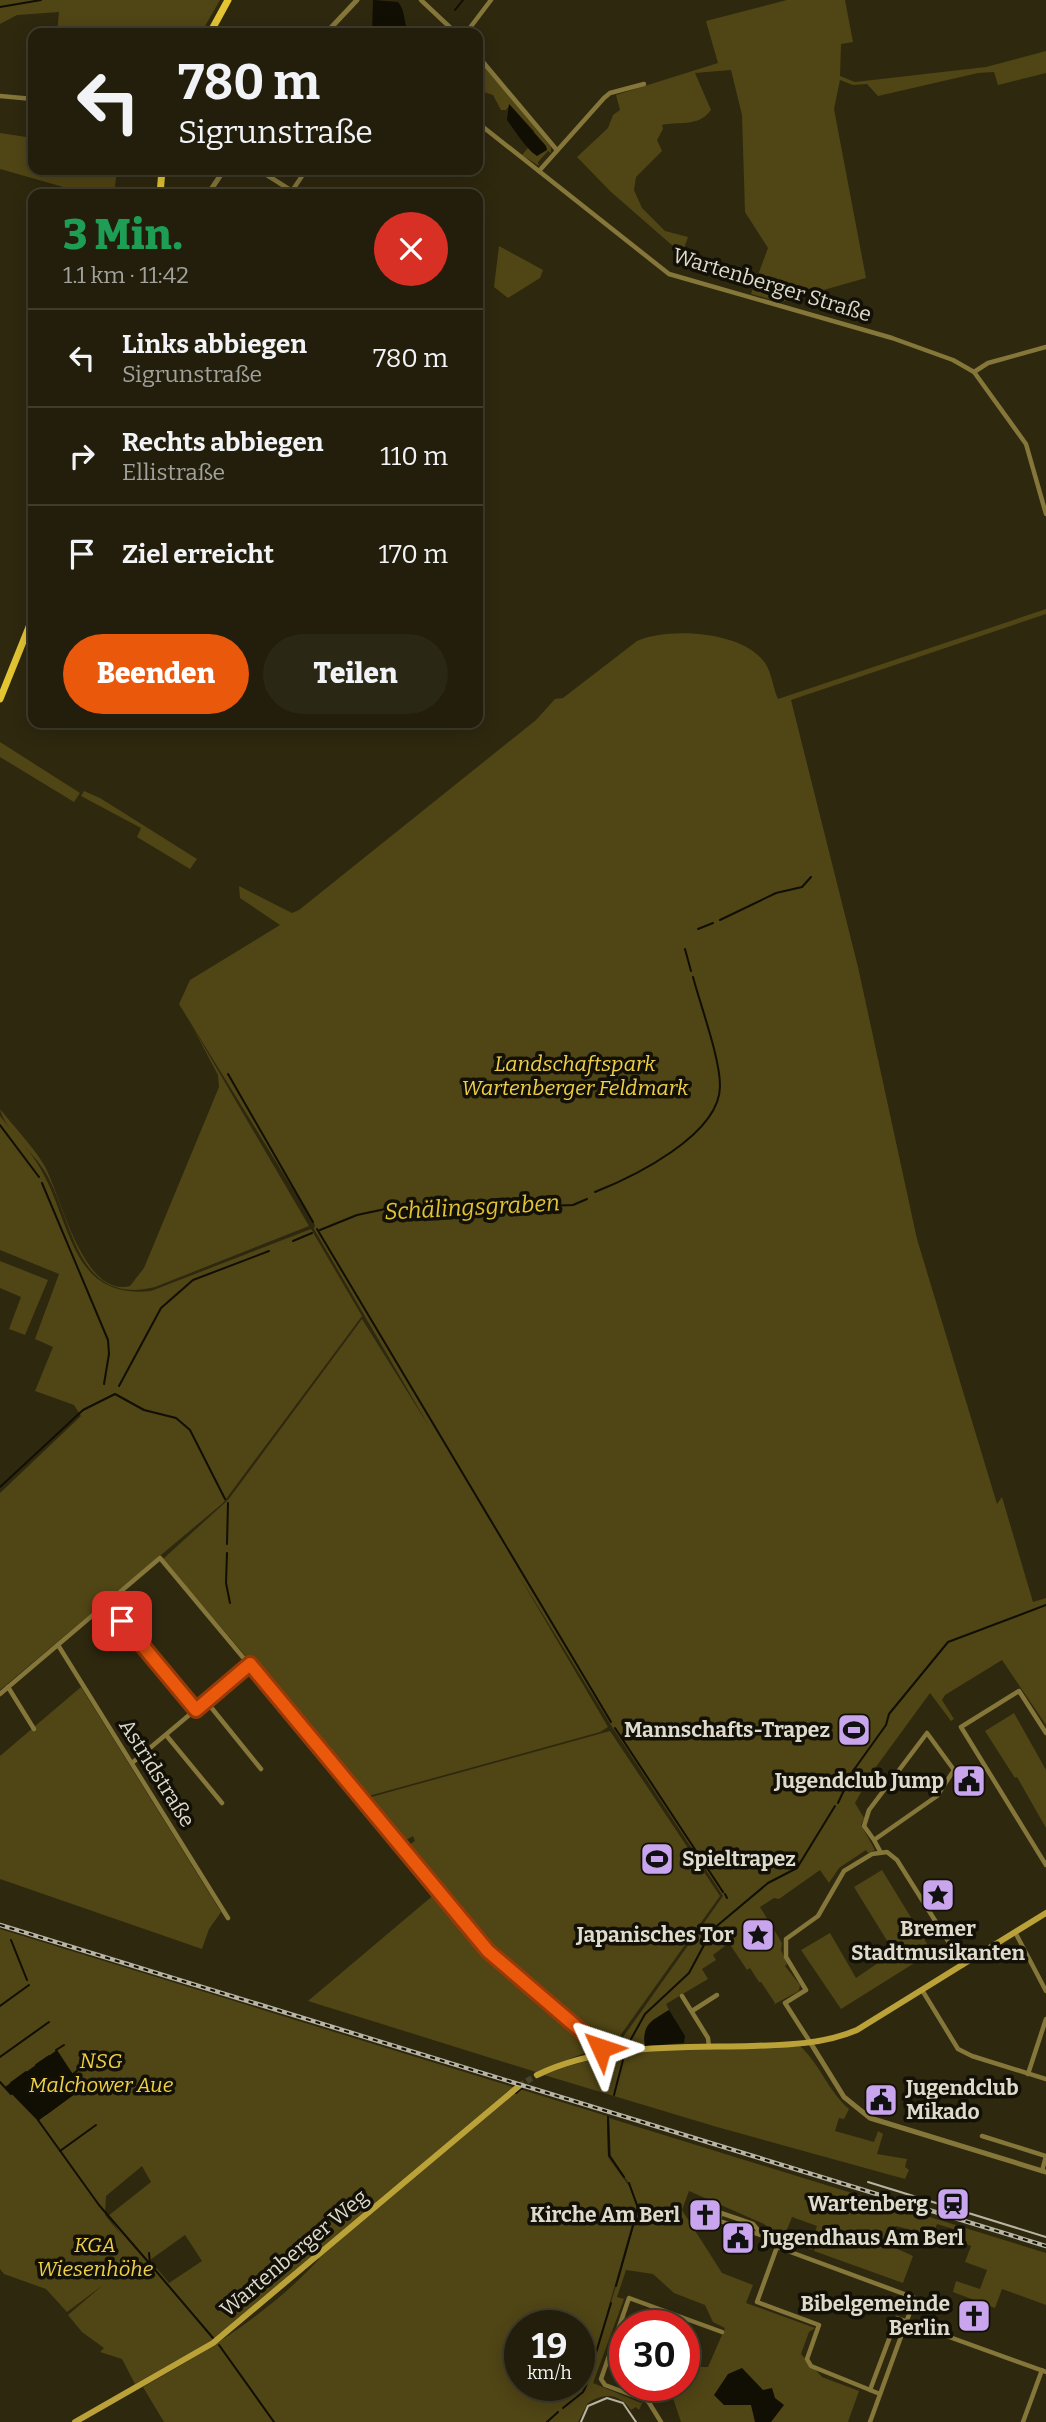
<!DOCTYPE html>
<html lang="de">
<meta charset="utf-8">
<style>
body{margin:0;font-family:Bitter,serif;background:#2a2714;color:#f1f3f6;height:100vh;display:flex;flex-direction:column;font-size:26px;white-space:nowrap}
*{box-sizing:border-box;margin:0}
p{font-size:23px;color:#a2a29d}
.icon{flex:none;width:38px;height:38px;fill:none;stroke:currentColor;stroke-width:2;stroke-linecap:round;stroke-linejoin:round}
.map{position:relative;flex:1;overflow:hidden}
.side{position:absolute;left:28px;top:189px;width:455px;height:539px;display:flex;flex-direction:column;background:#221e0b;border-radius:14px;box-shadow:0 4px 18px #0003,0 0 0 2px #3f3c2c}
.side>*{flex:none}
.banner{position:absolute;left:28px;top:28px;width:455px;height:147px;border-radius:14px;box-shadow:0 4px 18px #0003,0 0 0 2px #3f3c2c;background:#221e0b;color:#f1f3f6;overflow:hidden}
.speed{position:absolute;left:504px;top:2310px;display:flex;gap:14px;font-size:35px;font-weight:700;text-align:center}
.speed>*{display:grid;place-content:center;width:91px;height:91px;border-radius:50%;background:#221e0b;box-shadow:0 4px 18px #0003,0 0 0 2px #3f3c2c;line-height:1}
.speed small{font-size:18px;font-weight:400}
.speed .limit{border:10px solid #d22;background:#fff;color:#111}
.pin{position:absolute;display:grid;place-items:center;width:60px;height:60px;color:#fff;margin:-30px;border-radius:14px;box-shadow:0 4px 10px #0006}
.me{position:absolute;width:77px;margin:-38px;rotate:312deg;stroke-linejoin:round;filter:drop-shadow(0 0 5px #0008)}
.turn{display:flex;align-items:center;gap:24px;height:147px;padding:0 35px;font-size:32px}
.turn .icon{width:91px;height:91px;stroke-width:2.5}
.turn b{display:block;font-size:49px;line-height:60px}
.round{display:grid;place-items:center;flex:none;width:74px;height:74px;border-radius:37px;background:#2a2714}
.headline{display:flex;align-items:center;justify-content:space-between;height:119px;padding:0 35px}
h1{font-size:42px;font-weight:800;line-height:52px;color:#1e9e55}
.action{display:flex;gap:14px;margin-top:auto;padding:14px 35px}
.action a{flex:1;height:80px;border-radius:42px;background:#ea580c;color:#fff;font-size:28px;font-weight:800;line-height:80px;text-align:center}
.action a+a{background:#2a2714;color:#f1f3f6}
ul{padding:0;list-style:none}
li{display:flex;align-items:center;gap:21px;height:98px;padding:0 35px;border-top:2px solid #3f3c2c}
li div{flex:1}
li b{display:block;font-size:26px}
li em{font-style:normal}
.map>svg:first-child{display:block}
.green{fill:#504515;fill-rule:evenodd}
.water{fill:#110e03}
.lines{fill:none;stroke-linecap:round;stroke-linejoin:round}
.stream{stroke:#110e03;stroke-width:2}
.secondary-tunnel{stroke:#48432b;stroke-width:6;stroke-dasharray:6 3;stroke-linecap:butt}
.minor{stroke:#85763a;stroke-width:4.5}
.tertiary{stroke:#85763a;stroke-width:5}
.secondary{stroke:#baa239;stroke-width:6}
.primary{stroke:#e3c433;stroke-width:7}
.tram{stroke:#b8b4a3;stroke-width:2}
.rail-casing{stroke:#b8b4a3;stroke-width:4.5}
.rail{stroke:#131107;stroke-width:2;stroke-dasharray:5;stroke-linecap:butt}
.route-casing{stroke:#983908;stroke-width:18}
.route{stroke:#ea580c;stroke-width:12}
.labels{text-anchor:middle;dominant-baseline:central;stroke-width:7;stroke-linejoin:round;paint-order:stroke}
.street-label{font-size:21px;fill:#dedbcc;stroke:#131107}
.park-label{font-size:21px;font-style:italic;fill:#efd047;stroke:#131107}
.poi-label{font-size:21px;font-weight:bold;fill:#dedbcc;stroke:#131107;text-anchor:end}
.water-label{font-size:23px;font-style:italic;fill:#e1c335;stroke:#131107}
</style>
<div class="map">
<svg width="1046" height="2422" viewBox="0 0 1046 2422">
<rect width="100%" height="100%" fill="#2e280f"/>
<g class="green">
<polygon points="0,0 220,0 201,33 57,33 59,12 17,15 0,24"/>
<path d="M787,0H845L853,42L841,44L840,76L855,82L986,67L1046,51V73L998,85L994,72L978,73L878,96L867,84L853,85L840,80L834,109L866,278L781,302L751,294L768,248L745,212L742,115L731,70L695,73L711,110C698,128 677,121 662,125L663,129L657,140L662,151L636,177L634,190L642,208L665,231L688,237L682,254L610,191L577,157L608,128L613,115L620,110L616,95L718,63L706,21Z"/>
<polygon points="478,58 551,147 551,153 548,151 538,162 539,166 522,155 528,148 533,153 534,131 510,105 506,110 501,110 493,95 478,90"/>
<polygon points="0,133 33,138 33,170 117,170 114,194 88,194 0,169"/>
<polygon points="499,246 543,270 540,278 508,298 494,287"/>
<path d="M1046,609V614L791,700L858,967L917,1239L997,1504L1002,1497L1033,1602L1046,1598V1725L1002,1660L945,1695L942,1700L954,1719L951,1721L930,1693L873,1771L855,1803L864,1818L861,1825L875,1850L868,1853L866,1850L839,1868L829,1883L820,1870L779,1899L774,1898L760,1907L782,1943L781,1950L787,1964L785,1966L800,1985L799,1991L773,2005L775,2003L761,1982H759L750,1968L747,1970L729,1943L713,1955L716,1960L702,1969L708,1979L666,2004L669,2010C650,2022 643,2022 645,2047L621,2048V2040L723,1896L611,1725L518,1574L608,1727L600,1732L365,1797L163,1559L228,1500L362,1319L430,1428L314,1229L315,1225L179,1004L190,980L280,925L240,898L239,886L292,913L299,910L536,720L555,699L563,698L637,641C669,627 743,631 765,663C772,673 773,688 778,699Z"/>
<polygon points="0,742 80,793 74,802 0,757"/>
<polygon points="84,791 100,798 197,859 190,869 137,837 141,828 81,796"/>
<path d="M192,1026L309,1226L155,1287C74,1307 74,1218 44,1170C32,1151 5,1130 0,1109C14,1127 32,1145 44,1165C61,1194 82,1298 130,1286L144,1268L219,1087L218,1075Z"/>
<path d="M0,1116C15,1135 34,1154 45,1177C72,1230 74,1299 151,1291L311,1229L362,1316L223,1503L0,1690V1493L81,1416L74,1405L35,1391L53,1347L35,1339L59,1274L0,1250Z"/>
<polygon points="0,1261 48,1280 25,1335 9,1329 21,1297 0,1288"/>
<polygon points="81,1687 221,1912 209,1929 202,1949 0,1879 0,1756"/>
<polygon points="1014,1713 1046,1770 1046,1828 1017,1777 1015,1778 985,1731"/>
<polygon points="610,1731 720,1896 617,2040 604,2045 497,1958 407,1850 407,1846 415,1841 413,1836 401,1843 364,1799"/>
<polygon points="882,1870 932,1952 841,2009 801,1950 830,1933 856,1978 894,1952 854,1887"/>
<polygon points="436,1893 485,1956 584,2034 595,2049 536,2072 308,2001"/>
<path d="M0,1929L607,2116L608,2157L629,2186L637,2207L584,2394L639,2208L630,2185L611,2156L609,2118L1046,2253V2305L1002,2289L995,2308L953,2292L956,2281L980,2289L987,2270L965,2262L971,2246L950,2238L956,2236L957,2230L937,2224L934,2233L927,2235L928,2240L926,2234L896,2226L889,2245L913,2256L903,2283L814,2251L817,2239L812,2250L797,2244L799,2240L811,2244L817,2226L792,2217L785,2235L796,2239L794,2244L780,2238L764,2224L689,2191L682,2210L722,2273L753,2285L746,2303L815,2328L809,2332L801,2354L822,2377L859,2391L848,2422H681L671,2392L663,2385H684V2354L691,2355L695,2367H708L725,2328L713,2322L705,2305L674,2293L653,2274L626,2270L617,2297L624,2299L593,2383L641,2403L643,2401L639,2410L636,2407L631,2410C620,2394 604,2392 588,2403L578,2422H164L143,2387C206,2352 270,2313 319,2259L316,2255L213,2340L135,2384L122,2359L100,2352L104,2348L82,2332L68,2315L103,2285L67,2312L46,2289L4,2274L0,2269ZM142,2166L151,2182L108,2216L122,2236L105,2215L106,2196ZM185,2235L202,2261L169,2283L150,2260ZM520,2326H579V2385H520Z"/>
<path d="M800,2046C820,2064 828,2091 849,2109L844,2119L839,2118L835,2131L874,2142L878,2131L883,2134L877,2154L907,2159L905,2167L909,2170L905,2179L717,2127L544,2075C623,2042 715,2049 800,2046Z"/>
</g>
<g class="water">
<path d="M373,0L398,2C406,11 403,23 409,33H372Z"/>
<path d="M509,104L546,146L547,150L537,156C526,149 516,132 507,120Z"/>
<path d="M669,2010L685,2036L684,2043L645,2046C641,2025 653,2020 669,2010Z"/>
<polygon points="57,2050 82,2088 38,2121 5,2087"/>
<polygon points="742,2368 763,2390 772,2388 775,2398 784,2405 771,2422 755,2422 751,2405 724,2405 714,2395 728,2374"/>
</g>
<g class="lines">
<g class="stream">
<polyline points="0,7 41,0"/>
<polyline points="455,10 463,0"/>
<polyline points="720,920 776,893 802,887 811,877"/>
<polyline points="698,929 713,923"/>
<polyline points="685,949 691,971"/>
<polyline points="228,1074 313,1222"/>
<polyline points="0,1125 39,1177"/>
<polyline points="42,1183 108,1340 109,1354 104,1384"/>
<path d="M595,1192C633,1177 720,1135 720,1086C720,1058 701,1007 693,977"/>
<polyline points="317,1229 611,1722"/>
<polyline points="320,1230 357,1215 390,1208 548,1206 573,1205 587,1199"/>
<polyline points="293,1241 312,1233"/>
<polyline points="119,1386 161,1308 193,1280 269,1251"/>
<polyline points="0,1487 83,1410 115,1394 144,1410 176,1418 190,1430 225,1499"/>
<polyline points="227,1544 228,1503"/>
<polyline points="227,1553 226,1583 230,1603"/>
<polyline points="615,1728 723,1892"/>
<polyline points="838,1803 853,1771 886,1725 889,1714 948,1642 1046,1605"/>
<polyline points="725,1894 727,1898"/>
<polyline points="11,1940 27,1980"/>
<polyline points="0,2006 29,1985"/>
<polyline points="626,2048 645,2014 689,1973 712,1930 768,1883 797,1868 835,1806"/>
<polyline points="56,2050 64,2045"/>
<polyline points="0,2057 49,2022"/>
<polyline points="36,2065 49,2056"/>
<polyline points="72,2075 79,2069"/>
<polyline points="0,2082 11,2094"/>
<polyline points="11,2083 26,2072"/>
<polyline points="77,2092 87,2084"/>
<polyline points="516,2093 522,2088"/>
<polyline points="614,2095 624,2056"/>
<polyline points="46,2114 72,2095"/>
<polyline points="608,2117 609,2155 624,2177"/>
<polyline points="38,2120 99,2205 150,2264"/>
<polyline points="60,2151 96,2125"/>
<polyline points="149,2253 150,2264 213,2338"/>
<polyline points="616,2286 638,2208 629,2183"/>
<polyline points="219,2345 274,2422"/>
<polyline points="563,2408 583,2392 586,2386 611,2303"/>
<polyline points="547,2422 558,2412"/>
</g>
<polyline class="secondary-tunnel" points="519,2086 537,2075"/>
<g class="minor">
<polyline points="421,0 456,33"/>
<polyline points="331,28 342,33"/>
<polyline points="466,33 491,0"/>
<polyline points="478,56 556,149"/>
<polyline points="0,96 33,99"/>
<polyline points="478,123 669,274 892,338 953,360 974,372 1026,444 1046,514"/>
<polyline points="259,170 292,191"/>
<polyline points="539,171 604,98 610,93 644,84"/>
<polyline points="290,194 304,173"/>
<polyline points="974,372 988,363 1046,347"/>
<polyline points="107,1603 196,1710"/>
<polyline points="58,1645 228,1918"/>
<polyline points="8,1687 34,1729"/>
<polyline points="0,1694 160,1558 488,1951 595,2042 602,2053"/>
<polyline points="206,1701 261,1769"/>
<polyline points="1046,1733 1019,1691 961,1727 1046,1865"/>
<polyline points="166,1735 222,1803"/>
<polyline points="132,1763 250,1664"/>
<polyline points="874,1840 864,1826 869,1810 927,1733 954,1770 937,1796 874,1840 880,1851"/>
<polyline points="1015,1932 1046,1991"/>
<polyline points="922,1990 958,2049 972,2056 1046,2079"/>
<polyline points="682,1996 708,2038 709,2047"/>
<polyline points="692,2011 717,1995"/>
<polyline points="810,2042 785,2003 806,1990 786,1957 786,1939 818,1916 844,1871 872,1854 887,1852 897,1860 963,1965"/>
<polyline points="1028,2074 1046,2019"/>
<polyline points="982,2136 1046,2156 1042,2171"/>
<polyline points="763,2236 753,2224 721,2213 719,2220 720,2221 763,2236 777,2247 915,2298 870,2422"/>
<polyline points="777,2247 757,2302 819,2325 807,2359 811,2366 880,2394"/>
<polyline points="870,2390 897,2318 1046,2372"/>
<polyline points="661,2422 648,2401 605,2385 601,2379 629,2298 722,2332"/>
<polyline points="1023,2422 1042,2370"/>
</g>
<g class="tertiary">
<polyline points="326,33 357,0"/>
<polyline points="208,194 224,170"/>
<polyline points="810,2042 844,2097 870,2118 1046,2172"/>
</g>
<g class="secondary">
<path d="M537,2075C603,2043 680,2048 752,2046C788,2045 824,2044 857,2030L1046,1913"/>
<polyline points="75,2422 213,2343 519,2086"/>
</g>
<g class="primary">
<polyline points="210,33 228,0"/>
<polyline points="160,194 162,170"/>
<polyline points="0,699 33,617"/>
</g>
<g class="tram">
<polyline points="868,2182 1046,2237"/>
<polyline points="581,2422 588,2406 607,2398 623,2403 636,2422"/>
</g>
<defs>
<polyline id="rail" points="0,1925 1046,2246"/>
</defs>
<use href="#rail" class="rail-casing"/>
<use href="#rail" class="rail"/>
</g>
<g class="lines">
<defs>
<polyline id="route" points="122,1621 196,1710 250,1664 488,1951 601,2048"/>
</defs>
<use href="#route" class="route-casing"/>
<use href="#route" class="route"/>
</g>
<defs>
<symbol id="stadium-square" viewBox="-11 -11 22 22"><rect x="-9" y="-9" width="18" height="18" rx="4" fill="#c9a5ee" stroke="#131107"/><path d="M0-5a6.5 5 0 1 0 0 10a6.5 5 0 1 0 0-10ZM-3.5-1.8h7v3.6h-7Z" fill="#111"/></symbol>
<symbol id="civic-square" viewBox="-11 -11 22 22"><rect x="-9" y="-9" width="18" height="18" rx="4" fill="#c9a5ee" stroke="#131107"/><path d="M-.6-6.5H3V-4.5H.6V-3L4-1V1h2V6H-6V1h2V-1L-.6-3ZM-1.2 2.5V6h2.4V2.5Z" fill="#111"/></symbol>
<symbol id="sight-square" viewBox="-11 -11 22 22"><rect x="-9" y="-9" width="18" height="18" rx="4" fill="#c9a5ee" stroke="#131107"/><path d="M0-6L1.8-2.2L6-1.7L2.9 1.2L3.7 5.4L0 3.3L-3.7 5.4L-2.9 1.2L-6-1.7L-1.8-2.2Z" fill="#111"/></symbol>
<symbol id="station-square" viewBox="-11 -11 22 22"><rect x="-9" y="-9" width="18" height="18" rx="4" fill="#c9a5ee" stroke="#131107"/><path d="M-3-6H3Q5-6 5-4V2Q5 4 3 4L4.5 6H3L1.5 4h-3L-3 6H-4.5L-3 4Q-5 4-5 2V-4Q-5-6-3-6ZM-3.5-4v3h7v-3ZM-3.5 1v1.5H-2V1ZM2 1v1.5H3.5V1Z" fill="#111"/></symbol>
<symbol id="church-square" viewBox="-11 -11 22 22"><rect x="-9" y="-9" width="18" height="18" rx="4" fill="#c9a5ee" stroke="#131107"/><path d="M-1.2-6h2.4v3.5h3.3v2.4h-3.3V6h-2.4V-.1h-3.3v-2.4h3.3Z" fill="#111"/></symbol>
</defs>
<g fill-rule="evenodd">
<use href="#stadium-square" x="835" y="1711" width="38" height="38"/>
<use href="#civic-square" x="950" y="1762" width="38" height="38"/>
<use href="#stadium-square" x="638" y="1840" width="38" height="38"/>
<use href="#sight-square" x="919" y="1876" width="38" height="38"/>
<use href="#sight-square" x="739" y="1916" width="38" height="38"/>
<use href="#civic-square" x="862" y="2081" width="38" height="38"/>
<use href="#station-square" x="934" y="2185" width="38" height="38"/>
<use href="#church-square" x="686" y="2196" width="38" height="38"/>
<use href="#civic-square" x="719" y="2219" width="38" height="38"/>
<use href="#church-square" x="955" y="2297" width="38" height="38"/>
</g>
<g class="labels">
<g class="street-label">
<text transform="translate(772 285) rotate(17)">Wartenberger Straße</text>
<text transform="translate(157 1773) rotate(58)">Astridstraße</text>
<text transform="translate(294 2253) rotate(-40)">Wartenberger Weg</text>
</g>
<g class="park-label">
<text x="575" y="1064">Landschaftspark<tspan x="575" dy="24">Wartenberger Feldmark</tspan></text>
<text x="101" y="2061">NSG<tspan x="101" dy="24">Malchower Aue</tspan></text>
<text x="95" y="2245">KGA<tspan x="95" dy="24">Wiesenhöhe</tspan></text>
</g>
<g class="poi-label">
<text x="830" y="1730">Mannschafts-Trapez</text>
<text x="944" y="1781">Jugendclub Jump</text>
<text x="682" y="1859" text-anchor="start">Spieltrapez</text>
<text x="938" y="1929" text-anchor="middle">Bremer<tspan x="938" dy="24">Stadtmusikanten</tspan></text>
<text x="734" y="1935">Japanisches Tor</text>
<text x="906" y="2088" text-anchor="start">Jugendclub<tspan x="906" dy="24">Mikado</tspan></text>
<text x="928" y="2204">Wartenberg</text>
<text x="680" y="2215">Kirche Am Berl</text>
<text x="762" y="2238" text-anchor="start">Jugendhaus Am Berl</text>
<text x="950" y="2304">Bibelgemeinde<tspan x="950" dy="24">Berlin</tspan></text>
</g>
<g class="water-label">
<text transform="translate(472 1207) rotate(-3)">Schälingsgraben</text>
</g>
</g>
</svg>
<div class="speed"><div>19<small>km/h</small></div><div class="limit">30</div></div>
<div class="pin" style="left:122px;top:1621px;background:#d93025"><svg class="icon" aria-label="arrive" viewBox="0 0 24 24"><path d="M6 21V4h12l-3 4 3 4H6"/></svg></div>
<svg class="me" style="left:601px;top:2048px" viewBox="-20 -20 40 40"><path d="M0-17L14 15 0 8-14 15z" fill="#ea580c" stroke="#fff" stroke-width="4"/></svg>
<div class="banner">
<div class="turn"><svg class="icon" aria-label="left" viewBox="0 0 24 24"><path d="M17 20v-9H6M10 6l-5 5 5 5"/></svg><div><b>780 m</b>Sigrunstraße</div></div>
</div>
<section class="side">
<div class="headline"><div><h1>3 Min.</h1><p>1.1 km · 11:42</p></div><a class="round" style="background:#d93025;color:#fff"><svg class="icon" aria-label="close" viewBox="0 0 24 24"><path d="M6 6l12 12M18 6L6 18"/></svg></a></div>
<ul>
<li><svg class="icon" aria-label="left" viewBox="0 0 24 24"><path d="M17 20v-9H6M10 6l-5 5 5 5"/></svg><div><b>Links abbiegen</b><p>Sigrunstraße</p></div><em>780 m</em></li>
<li><svg class="icon" aria-label="right" viewBox="0 0 24 24"><path d="M7 20v-9h11M14 6l5 5-5 5"/></svg><div><b>Rechts abbiegen</b><p>Ellistraße</p></div><em>110 m</em></li>
<li><svg class="icon" aria-label="arrive" viewBox="0 0 24 24"><path d="M6 21V4h12l-3 4 3 4H6"/></svg><div><b>Ziel erreicht</b></div><em>170 m</em></li>
</ul>
<div class="action"><a>Beenden</a><a>Teilen</a></div>
</section>
</div>
